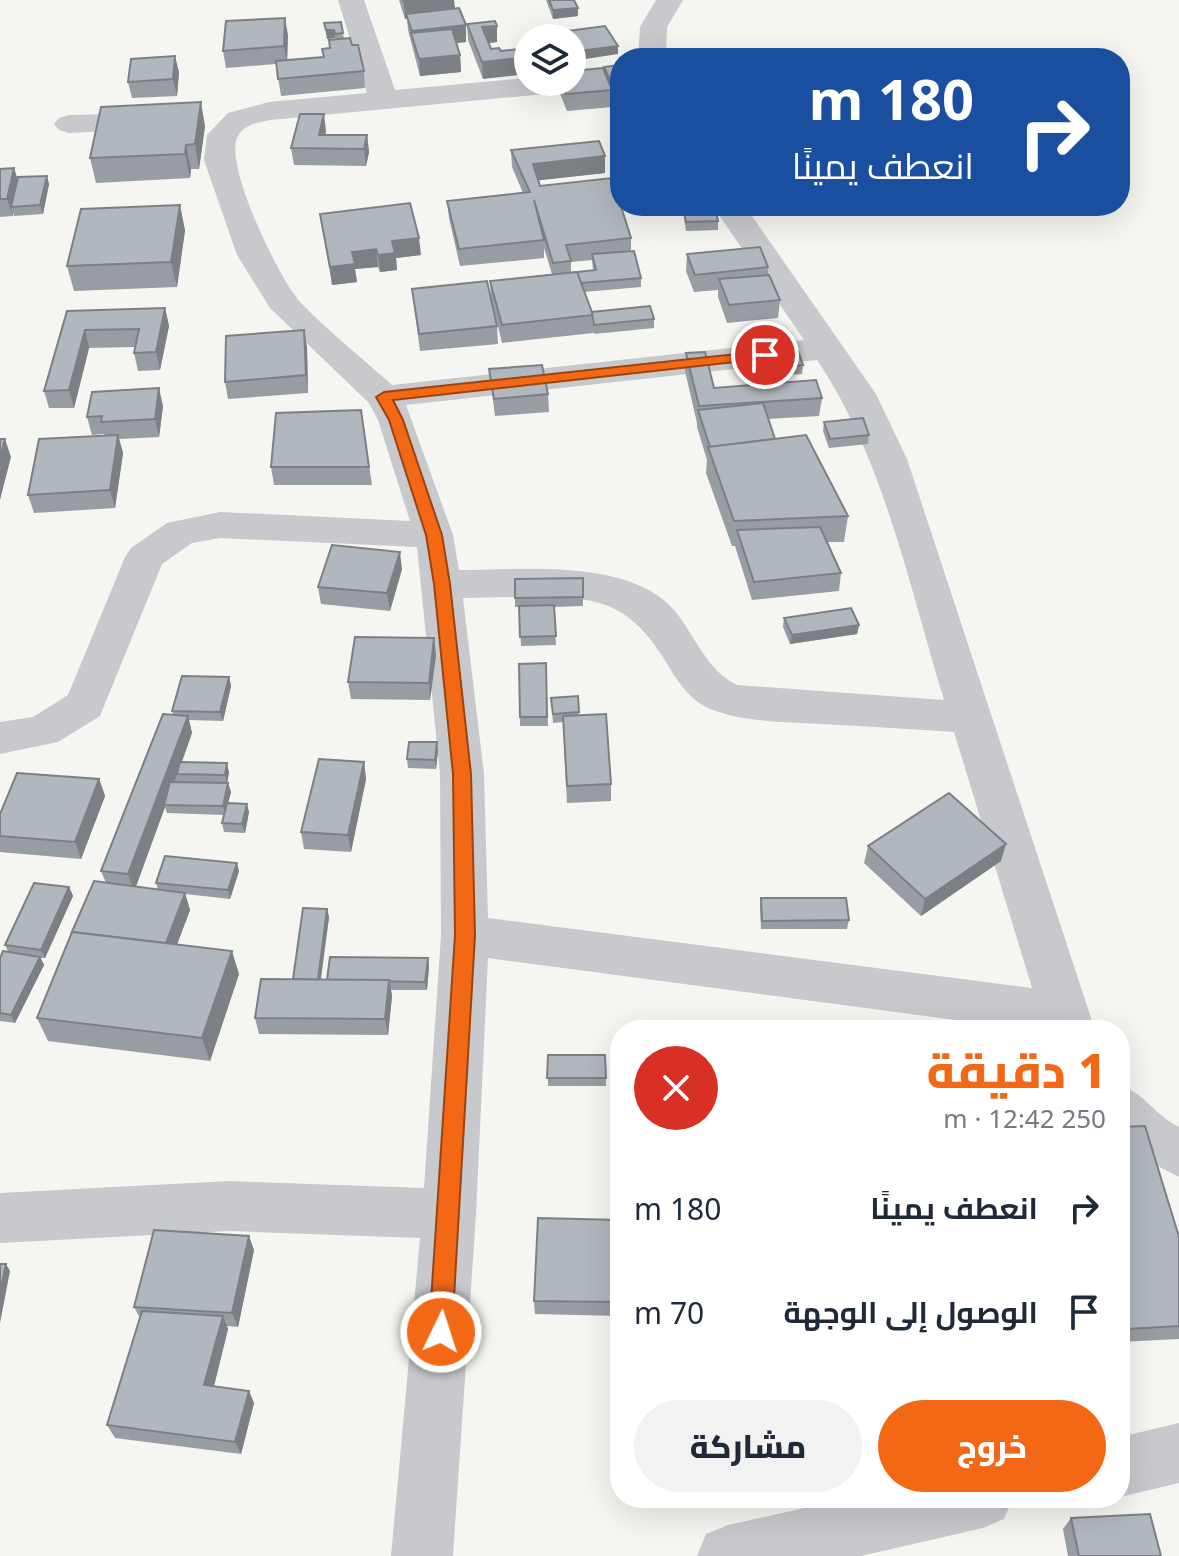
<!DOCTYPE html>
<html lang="ar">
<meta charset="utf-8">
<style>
body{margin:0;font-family:"Noto Sans",Cairo,sans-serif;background:#f2f2f3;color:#1f2937;direction:rtl;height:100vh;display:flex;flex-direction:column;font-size:30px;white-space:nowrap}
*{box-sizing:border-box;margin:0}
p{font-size:26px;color:#747a83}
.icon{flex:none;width:44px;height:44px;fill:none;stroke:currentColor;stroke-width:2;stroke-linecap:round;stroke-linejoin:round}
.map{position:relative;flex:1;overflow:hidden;direction:ltr}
.panel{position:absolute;left:610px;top:1020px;width:520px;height:488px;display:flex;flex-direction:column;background:#fff;border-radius:32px;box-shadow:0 8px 32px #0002;direction:rtl}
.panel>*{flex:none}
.hud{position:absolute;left:610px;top:48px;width:520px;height:168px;border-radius:32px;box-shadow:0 8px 32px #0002;direction:rtl;background:#1a4fa0;color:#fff;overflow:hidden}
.buttons{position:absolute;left:514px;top:24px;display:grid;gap:16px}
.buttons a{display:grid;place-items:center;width:72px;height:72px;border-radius:50%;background:#fff;box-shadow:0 8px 32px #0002;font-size:40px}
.pin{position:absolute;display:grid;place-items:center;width:68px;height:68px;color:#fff;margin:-34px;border:4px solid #fff;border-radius:50%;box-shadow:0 2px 8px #0007}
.me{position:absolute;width:88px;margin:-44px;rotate:4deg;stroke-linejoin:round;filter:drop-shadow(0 0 6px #0008)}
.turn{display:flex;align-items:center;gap:28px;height:168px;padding:0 24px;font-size:36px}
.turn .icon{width:104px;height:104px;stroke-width:2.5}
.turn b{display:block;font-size:56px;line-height:68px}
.round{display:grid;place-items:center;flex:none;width:84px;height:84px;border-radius:42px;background:#f2f2f3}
.headline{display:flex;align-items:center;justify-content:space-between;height:136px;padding:0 24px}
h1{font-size:48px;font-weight:800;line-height:60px;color:#f26815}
.cta{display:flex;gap:16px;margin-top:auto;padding:16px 24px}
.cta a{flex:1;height:92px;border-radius:48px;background:#f26815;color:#fff;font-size:32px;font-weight:800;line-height:92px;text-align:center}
.cta a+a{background:#f2f2f3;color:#1f2937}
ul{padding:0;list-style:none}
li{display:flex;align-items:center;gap:24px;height:104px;padding:0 24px}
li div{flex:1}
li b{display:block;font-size:30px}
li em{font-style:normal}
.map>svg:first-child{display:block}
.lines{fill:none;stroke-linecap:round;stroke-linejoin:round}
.street{fill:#c7c9cd;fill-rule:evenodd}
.wall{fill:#989da3;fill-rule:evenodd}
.shaded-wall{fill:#7c8085}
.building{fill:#b1b7be;stroke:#7c8085;stroke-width:2}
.route{fill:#f26815;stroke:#9d440e;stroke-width:2}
</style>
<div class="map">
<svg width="1179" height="1556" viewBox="0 0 1179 1556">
<rect width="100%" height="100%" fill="#f5f6f1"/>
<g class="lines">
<g class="street">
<path d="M338,0H364L395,90L528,78V82H572V74L620,69V87L270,120C258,123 245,124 238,136C222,162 280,281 301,303C329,332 362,358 392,385L804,340L713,206H745L876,394L907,459L1095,1030H1031L488,958L476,1214L453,1556H391L420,1238L229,1231L0,1243V1193L229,1181L424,1188L441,935L440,774L417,547L220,538L192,543L162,564L100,716L58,742L0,754V722L33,717L68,695L125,557L131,548L167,523L220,512L410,521L378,420L369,403L270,308L237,255L204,160L207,135L228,113L269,102L367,93ZM817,360C884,459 909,586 944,700L737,685C706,670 695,635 674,610C629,558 521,570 459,570L453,535L406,405ZM515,597C589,598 624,593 666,662C676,679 688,698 706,707C741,723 782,721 820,724C865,726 909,729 954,732L1032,988L488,918L484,774L463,598Z"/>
<polygon points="656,0 683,0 667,27 666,58 638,58 640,27"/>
<polygon points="155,113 165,116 170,122 165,128 69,133 59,130 54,124 59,118 69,115"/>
<path d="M1120,1085C1147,1095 1153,1114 1179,1127V1177L1120,1147Z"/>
<polygon points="1179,1423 1179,1483 1120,1497 1120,1437"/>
<polygon points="849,1498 1013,1498 1004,1519 983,1528 861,1556 697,1556 706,1534 728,1525"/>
</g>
</g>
<g class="wall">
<polygon points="399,0 454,0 455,9 466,25 466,42 456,43 460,55 461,72 420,76 408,30 407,19 405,19"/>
<polygon points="546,0 574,0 578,8 578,16 553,19"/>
<polygon points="324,23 343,33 344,39 352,45 364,71 365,88 281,96 276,64 226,68 223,51 288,35 287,60 323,57 335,40 335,38 327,39"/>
<polygon points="467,24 497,42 489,43 483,79 468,40"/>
<polygon points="620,65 615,107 612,100 612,107 567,111 558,89 558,82 572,82 604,72 604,67"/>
<polygon points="179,72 177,96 132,98 128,82"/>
<polygon points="205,126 199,169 191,169 190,178 96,183 90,158"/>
<polygon points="326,131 325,135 367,135 369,152 366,166 294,165 291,148"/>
<path d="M511,150L605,173L538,180L540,186L631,238V251L641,278V287L584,292L592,312L654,319V328L594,334L593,331V333L502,343L491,298L490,281L552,274L544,248V258L460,266L449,218L447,201L523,193L512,167ZM592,260L593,270L571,272V262Z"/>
<polygon points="14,168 18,180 49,184 43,214 14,216 13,213 13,216 0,217 0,169"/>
<polygon points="682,206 715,206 718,221 718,230 686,231"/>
<polygon points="320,214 421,255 396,258 397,270 380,272 378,267 355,269 357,282 332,285"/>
<polygon points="185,230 177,287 74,291 67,266"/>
<polygon points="687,254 768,267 768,275 780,300 778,318 727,323 718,297 718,290 694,292 686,271"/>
<polygon points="412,289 497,326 498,344 420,351"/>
<polygon points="165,308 169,326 160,370 138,371 134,353 135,347 89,348 74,408 49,408 44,391 67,311"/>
<polygon points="307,347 308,393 228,399 225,382"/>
<polygon points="686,353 714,388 822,398 819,416 768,419 775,439 848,516 844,542 828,542 841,573 839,591 752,600 735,546 732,546 706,473 707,460 697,427 697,423 685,371"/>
<polygon points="774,353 803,365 802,374 777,376 773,362"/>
<polygon points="489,369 548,394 549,412 495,416"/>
<polygon points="163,406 159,437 119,439 123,453 115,508 34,513 28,495 105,436 104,434 92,435 87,417"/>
<polygon points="361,410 372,485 274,485 271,467"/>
<polygon points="824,422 869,435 868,444 829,448 823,431"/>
<polygon points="402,569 390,611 321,604 318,587"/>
<polygon points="583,578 583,606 554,607 556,645 521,646 519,607 515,607 515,598"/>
<polygon points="784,618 859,625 857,634 790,644 783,627"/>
<polygon points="434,638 436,655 430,700 351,699 348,682"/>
<polygon points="546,663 548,726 520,726 519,664"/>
<polygon points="229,677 231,686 223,721 189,720 192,733 182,762 229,772 227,783 228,783 231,792 228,803 249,812 245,833 224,832 222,823 224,815 167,813 165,807 136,887 158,890 156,883 239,871 230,899 185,894 190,910 177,944 239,974 210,1061 48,1041 37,1018 106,883 101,871 173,714 172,711"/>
<polygon points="578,696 579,715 611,784 611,801 567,803 563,722 553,723 551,698"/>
<polygon points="438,751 436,769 408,768 407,759"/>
<polygon points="364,762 366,779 351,852 304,849 301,832"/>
<polygon points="99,779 105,796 81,859 0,852 0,814"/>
<polygon points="868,846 1001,861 921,916 864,863"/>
<polygon points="69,887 73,896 45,958 41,958 44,965 15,1023 0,1021 0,958 8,951 5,945"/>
<polygon points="761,898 849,920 847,929 761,929 760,907"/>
<polygon points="327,909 329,917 321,980 327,980 428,958 429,967 427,990 391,990 392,996 388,1035 259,1034 255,1018 293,979"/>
<polygon points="548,1055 605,1055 606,1086 548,1086"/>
<polygon points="620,1096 620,1169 615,1169 615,1111"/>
<polygon points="1120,1127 1179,1237 1179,1339 1120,1342"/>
<polygon points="619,1220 618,1316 535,1314 534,1301"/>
<polygon points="254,1250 238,1327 227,1326 228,1329 214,1386 254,1403 241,1454 115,1438 107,1425 140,1318 134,1307"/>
<polygon points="1071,1518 1161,1556 1068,1556 1063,1529"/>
</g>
<g class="shaded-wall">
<polygon points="428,0 454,0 455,14 406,14 407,19 405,19 404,2"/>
<polygon points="578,8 578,16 553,19 553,10"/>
<polygon points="285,18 288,35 287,63 284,46"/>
<polygon points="466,25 466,42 415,47 412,31"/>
<polygon points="497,26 497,42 483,44 482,27"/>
<polygon points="326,30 334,30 335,38 327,39"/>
<polygon points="618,46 618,54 579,60 579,68 572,68 572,52"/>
<polygon points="460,55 461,72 420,76 419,59"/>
<polygon points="175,56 179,72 177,96 173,79"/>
<polygon points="528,57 528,74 483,79 482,62"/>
<polygon points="620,90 620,107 615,107 615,91"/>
<polygon points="201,102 205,126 199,169 195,144"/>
<polygon points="324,114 326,131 322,149 319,135"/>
<polygon points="367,135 369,152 366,166 364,149"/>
<polygon points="186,145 191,169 190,178 185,154"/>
<polygon points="605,156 605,173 533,181 533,164"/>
<polygon points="14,168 19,185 11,207 13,216 7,199"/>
<polygon points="47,176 49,184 43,214 40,205"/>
<polygon points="180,205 185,230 177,287 171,262"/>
<polygon points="419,238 421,255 396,258 397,270 380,272 378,255 392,241"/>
<polygon points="376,249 378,267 355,269 357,282 332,285 330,267 352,252"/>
<polygon points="165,308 169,326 160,370 156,352"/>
<polygon points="85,330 89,348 74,408 69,390"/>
<polygon points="304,330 307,347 308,393 306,375"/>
<polygon points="159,388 163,406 159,437 155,419"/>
<polygon points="118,435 123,453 115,508 110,490"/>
<polygon points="5,439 11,457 0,500 0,459"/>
<polygon points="400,552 402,569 390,611 387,593"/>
<polygon points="859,625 857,634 790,644 792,635"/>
<polygon points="434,638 436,655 430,700 429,683"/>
<polygon points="229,677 231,686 223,721 220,712"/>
<polygon points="188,716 192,733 166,805 164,805 165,807 134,891 128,874"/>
<polygon points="437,742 438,751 436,769 435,760"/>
<polygon points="364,762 366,779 351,852 348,835"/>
<polygon points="227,763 229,772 227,784 225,775"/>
<polygon points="99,779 105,796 81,859 75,842"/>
<polygon points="228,783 231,792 225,815 223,806"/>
<polygon points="247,804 249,812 245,833 242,824"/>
<polygon points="1006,844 1001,861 921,916 925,899"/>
<polygon points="237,863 239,871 230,899 228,890"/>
<polygon points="69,887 73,896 45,958 41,950"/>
<polygon points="185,893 190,910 170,963 164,946"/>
<polygon points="327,909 329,917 319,989 317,981"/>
<polygon points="232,951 239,974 210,1061 202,1038"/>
<polygon points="40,957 44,965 15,1023 11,1015"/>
<polygon points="428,958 429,967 427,990 425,982"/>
<polygon points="389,980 392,996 388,1035 385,1019"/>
<polygon points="249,1236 254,1250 238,1327 232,1313"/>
<polygon points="6,1264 10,1271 0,1323 0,1292"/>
<polygon points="223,1316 228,1329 211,1398 204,1385"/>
<polygon points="249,1391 254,1403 241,1454 235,1442"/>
</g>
<g class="building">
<polygon points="403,0 428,0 404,2"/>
<polygon points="549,0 574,0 578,8 553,10"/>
<polygon points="459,8 466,25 412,31 406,14"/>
<polygon points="285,18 284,46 223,51 226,21"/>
<polygon points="495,21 497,26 482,27 491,49 499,48 501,51 528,48 528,57 482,62 467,24"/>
<polygon points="341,22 343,33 335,34 334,30 326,30 324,23"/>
<polygon points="605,26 618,46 579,51 567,31"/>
<polygon points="452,29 460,55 419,59 411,33"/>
<polygon points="350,38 352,45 358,45 364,71 278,79 276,61 324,57 322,49 330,48 329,40"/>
<polygon points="572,43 575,43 579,51 572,52"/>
<polygon points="175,56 173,79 128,82 131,59"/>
<polygon points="620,65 620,90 615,91 604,67"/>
<polygon points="603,68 612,90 566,94 562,82 572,82 572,71"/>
<polygon points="201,102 195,144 186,145 185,154 90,158 101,107"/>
<polygon points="300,114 324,114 319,135 367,135 364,149 291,148"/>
<polygon points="599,141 605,156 533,164 540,186 612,178 631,238 566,245 571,261 553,263 534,200 544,240 459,249 447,201 530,192 511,150"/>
<polygon points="14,168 7,199 0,199 0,169"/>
<polygon points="47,176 40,205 11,207 18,177"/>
<polygon points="410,203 419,238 392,241 395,253 378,255 376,249 352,252 355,264 330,267 320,214"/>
<polygon points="180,205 171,262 67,266 81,209"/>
<polygon points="683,206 715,206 718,221 686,222"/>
<polygon points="760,247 768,267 695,275 687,254"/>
<polygon points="634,251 641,278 581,283 577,272 559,274 596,270 592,254"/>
<polygon points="577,272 593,315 502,325 490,281"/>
<polygon points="769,275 780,300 729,305 719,279"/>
<polygon points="487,281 497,326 419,334 412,289"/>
<polygon points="650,306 654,319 594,325 592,312"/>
<polygon points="165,308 156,352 134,353 139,329 85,330 69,390 44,391 67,311"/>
<polygon points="304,330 306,375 225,382 226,336"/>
<polygon points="798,351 803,365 778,367 774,353"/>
<polygon points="705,352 714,388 816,380 822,398 699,406 686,353"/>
<polygon points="542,365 548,394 494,399 489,369"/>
<polygon points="159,388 155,419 101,422 102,416 87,417 92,392"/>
<polygon points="763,403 775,439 710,447 698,410"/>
<polygon points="361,410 369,467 271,467 276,413"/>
<polygon points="863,418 869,435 830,439 824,422"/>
<polygon points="118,435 110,490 28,495 39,439"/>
<polygon points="806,435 848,516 734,521 708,447"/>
<polygon points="0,439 5,439 0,459"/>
<polygon points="820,527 841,573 754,582 737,530"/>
<polygon points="332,545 400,552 387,593 318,587"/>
<polygon points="583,578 583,597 515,598 515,579"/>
<polygon points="554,605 556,636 520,637 519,606"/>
<polygon points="851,608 859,625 792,635 784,618"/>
<polygon points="355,637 434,638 429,683 348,682"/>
<polygon points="546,663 547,717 520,717 519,664"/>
<polygon points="182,676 229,677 220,712 172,711"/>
<polygon points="578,696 579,712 553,714 551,698"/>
<polygon points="163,714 188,716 128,874 101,871"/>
<polygon points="606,714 611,784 567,786 563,716"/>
<polygon points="409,742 437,742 435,760 407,759"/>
<polygon points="319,759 364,762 348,835 301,832"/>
<polygon points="180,762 227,763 225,775 177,774"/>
<polygon points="17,773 99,779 75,842 0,836 0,814"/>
<polygon points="170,782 228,783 223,806 164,805"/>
<polygon points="949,793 1006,844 925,899 868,846"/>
<polygon points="227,803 247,804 242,824 222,823"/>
<polygon points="165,856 237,863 228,890 156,883"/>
<polygon points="94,881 185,893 166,943 72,932 71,934"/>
<polygon points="34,883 69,887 41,950 5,945"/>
<polygon points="761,898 846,898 849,920 762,921"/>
<polygon points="303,908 327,909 318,980 293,979"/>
<polygon points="72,932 232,951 202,1038 37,1018"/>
<polygon points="3,951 40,957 11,1015 0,1013 0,958"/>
<polygon points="330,957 428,958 425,982 327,980"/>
<polygon points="261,979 389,980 385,1019 255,1018"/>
<polygon points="548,1055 605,1055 606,1078 547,1078"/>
<polygon points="615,1096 620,1096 620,1154 616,1154"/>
<polygon points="1145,1126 1179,1237 1179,1326 1127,1329 1120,1305 1120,1127"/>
<polygon points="538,1218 619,1220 619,1302 534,1301"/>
<polygon points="154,1230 249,1236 232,1313 134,1307"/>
<polygon points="0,1264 6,1264 0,1292"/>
<polygon points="142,1311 223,1316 204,1385 249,1391 235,1442 107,1425"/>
<polygon points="1150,1514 1161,1556 1079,1556 1071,1518"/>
</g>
<polygon class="route" points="765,351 772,355 770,358 393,400 403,420 442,535 450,584 471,774 475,935 452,1332 449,1340 441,1344 432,1340 429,1332 455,935 453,774 434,584 426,535 389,420 376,397 384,392"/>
</svg>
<div class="buttons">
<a><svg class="icon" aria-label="layers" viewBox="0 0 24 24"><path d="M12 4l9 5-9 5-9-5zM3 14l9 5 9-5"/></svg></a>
</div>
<div class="pin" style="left:765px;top:355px;background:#d93025"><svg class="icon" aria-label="arrive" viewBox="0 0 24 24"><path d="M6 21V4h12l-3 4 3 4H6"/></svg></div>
<svg class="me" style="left:441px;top:1332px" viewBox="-20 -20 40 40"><circle r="17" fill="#f26815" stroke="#fff" stroke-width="3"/><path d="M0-11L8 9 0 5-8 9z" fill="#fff"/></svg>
<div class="hud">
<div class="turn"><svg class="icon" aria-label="right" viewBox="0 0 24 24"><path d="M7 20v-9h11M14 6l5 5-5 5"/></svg><div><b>180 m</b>انعطف يمينًا</div></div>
</div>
<section class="panel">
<div class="headline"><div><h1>1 دقيقة</h1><p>250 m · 12:42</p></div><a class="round" style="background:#d93025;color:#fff"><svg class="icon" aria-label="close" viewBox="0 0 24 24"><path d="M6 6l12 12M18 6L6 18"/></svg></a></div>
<ul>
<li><svg class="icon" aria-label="right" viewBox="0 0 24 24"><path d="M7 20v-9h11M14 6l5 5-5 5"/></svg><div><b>انعطف يمينًا</b></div><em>180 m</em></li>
<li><svg class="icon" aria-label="arrive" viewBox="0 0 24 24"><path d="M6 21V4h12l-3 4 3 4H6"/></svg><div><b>الوصول إلى الوجهة</b></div><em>70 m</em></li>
</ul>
<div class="cta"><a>خروج</a><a>مشاركة</a></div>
</section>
</div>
